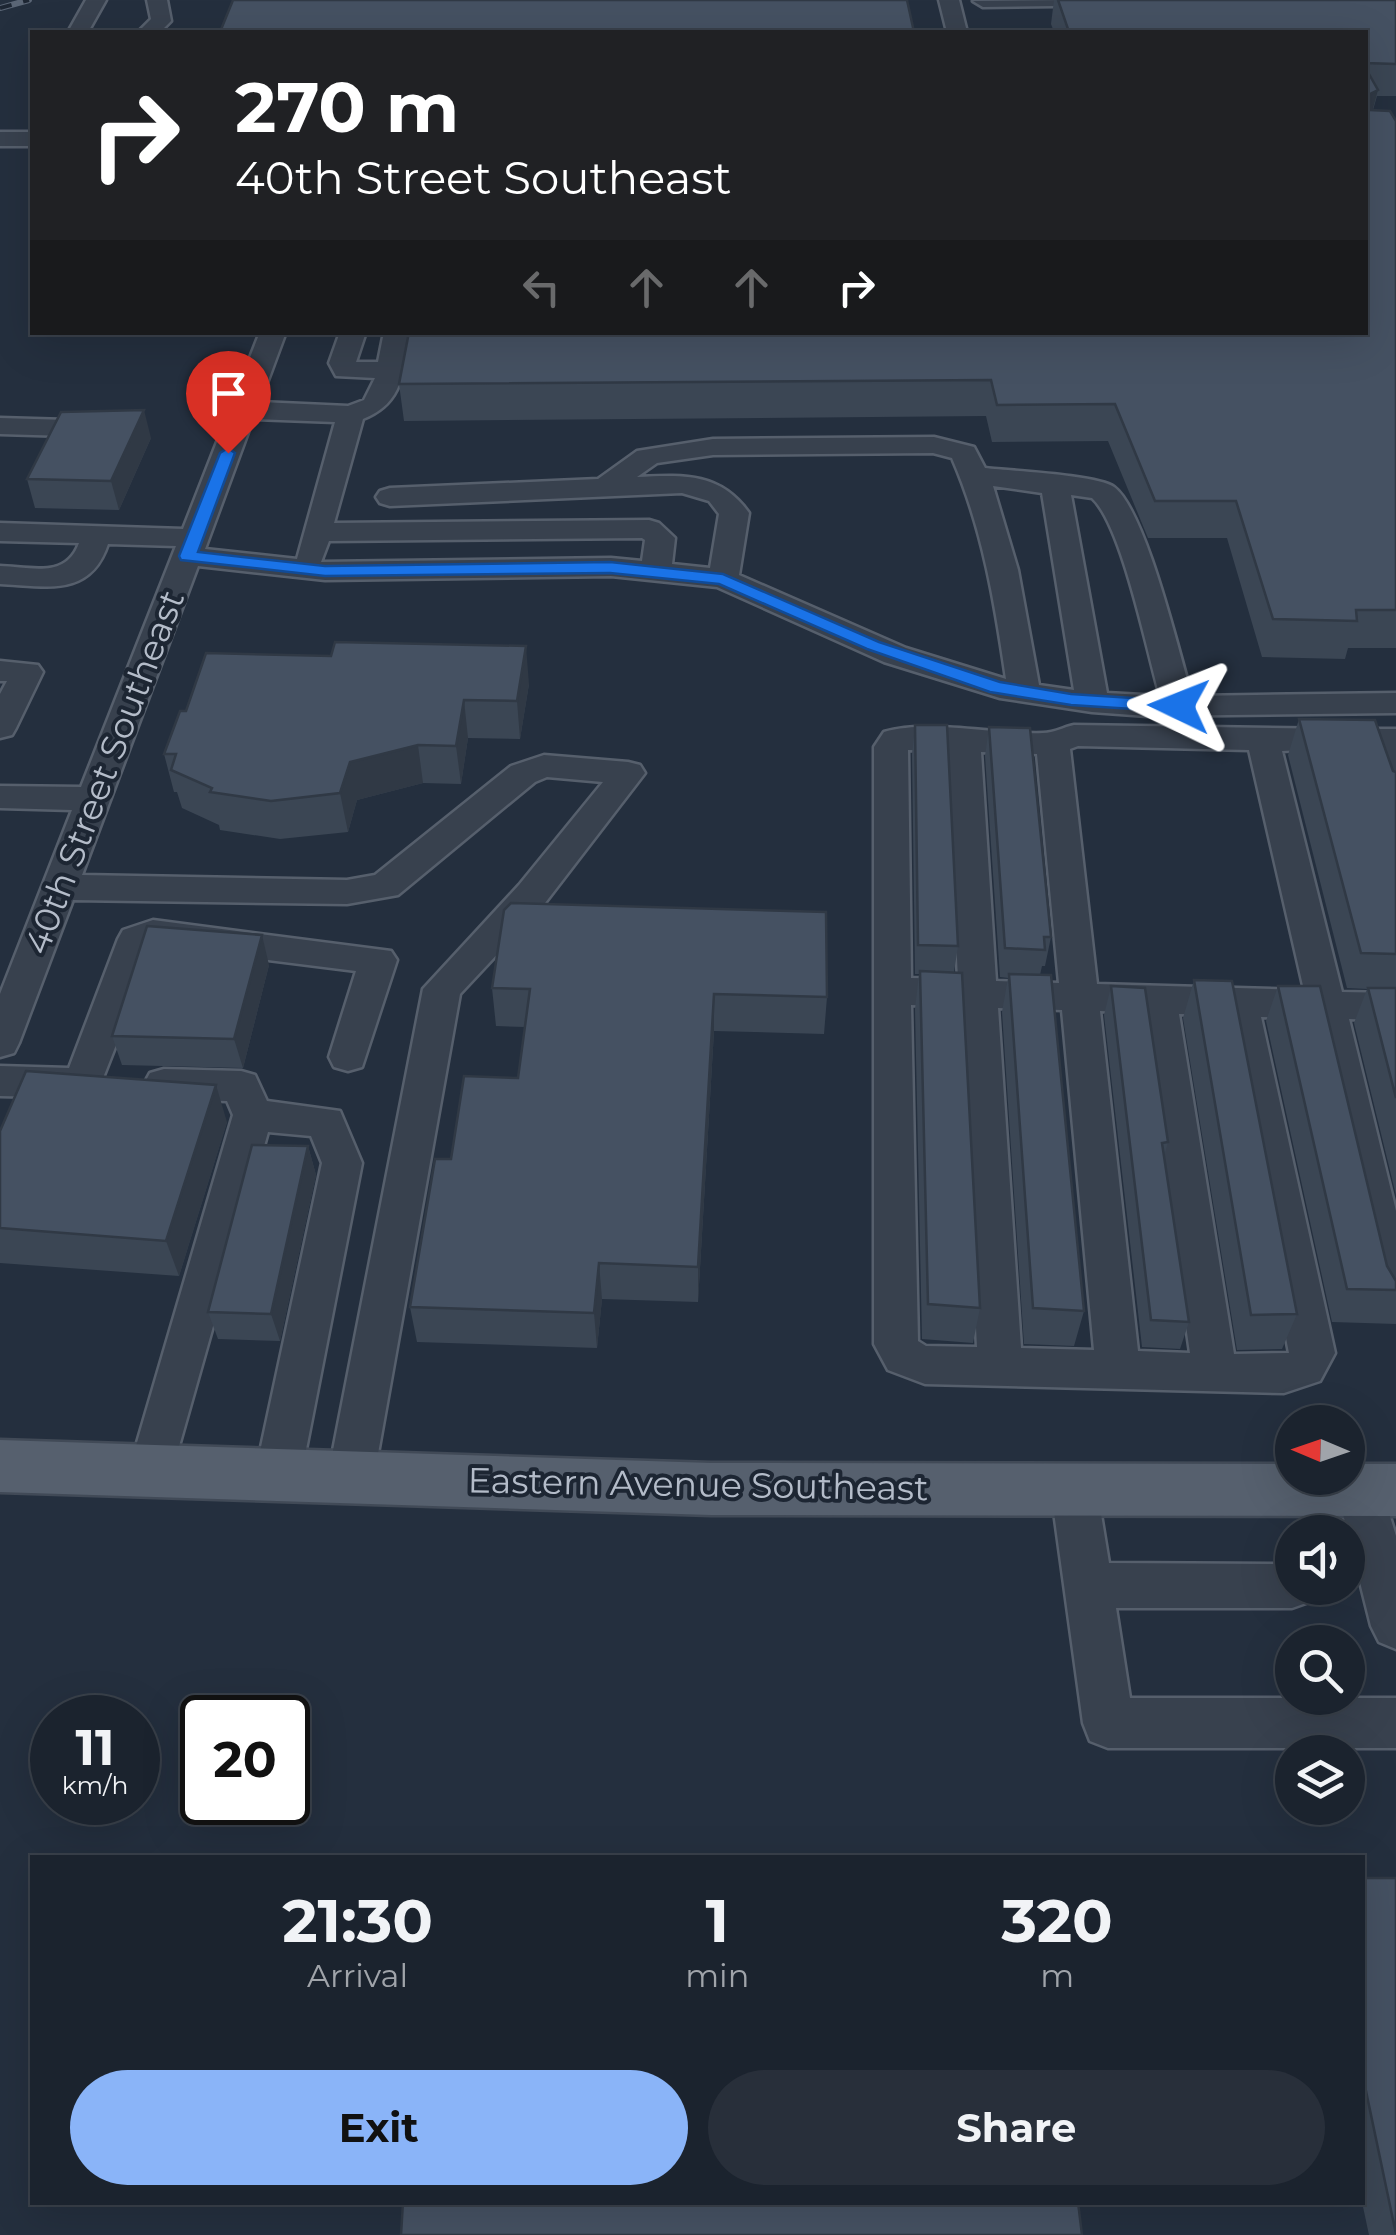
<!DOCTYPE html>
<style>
body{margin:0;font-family:Montserrat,sans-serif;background:#282f3a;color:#f1f3f6;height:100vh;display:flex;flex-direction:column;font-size:38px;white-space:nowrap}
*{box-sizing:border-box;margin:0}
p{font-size:32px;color:#a0a4aa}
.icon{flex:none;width:55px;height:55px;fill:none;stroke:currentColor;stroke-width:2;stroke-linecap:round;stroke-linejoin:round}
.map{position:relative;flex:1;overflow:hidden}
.details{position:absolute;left:30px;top:1855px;width:1335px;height:350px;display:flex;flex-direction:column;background:#1b232e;border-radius:0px;box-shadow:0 10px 40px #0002,0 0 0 2px #39404a}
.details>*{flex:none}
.top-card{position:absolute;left:30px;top:30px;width:1338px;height:305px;border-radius:0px;box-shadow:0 10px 40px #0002,0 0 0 2px #39404a;background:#202124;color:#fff;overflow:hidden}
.needle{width:65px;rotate:272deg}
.tools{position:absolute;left:1275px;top:1405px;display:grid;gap:20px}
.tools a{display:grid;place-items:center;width:90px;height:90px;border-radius:50%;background:#1b232e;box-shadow:0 10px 40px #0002,0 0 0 2px #39404a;font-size:50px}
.speed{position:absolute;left:30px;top:1695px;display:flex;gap:20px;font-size:50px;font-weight:700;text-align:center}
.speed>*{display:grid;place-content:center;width:130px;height:130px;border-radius:50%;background:#1b232e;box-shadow:0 10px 40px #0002,0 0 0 2px #39404a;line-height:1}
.speed small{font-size:25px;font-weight:400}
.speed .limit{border:5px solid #111;border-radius:15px;background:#fff;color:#111}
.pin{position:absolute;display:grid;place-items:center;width:85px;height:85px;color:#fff;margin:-102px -42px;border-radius:50% 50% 50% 0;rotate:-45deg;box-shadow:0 0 10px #0007}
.pin .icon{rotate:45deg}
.me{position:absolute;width:110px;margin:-55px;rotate:272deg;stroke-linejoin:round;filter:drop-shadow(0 0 8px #0008)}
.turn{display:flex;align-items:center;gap:35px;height:210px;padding:0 40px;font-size:45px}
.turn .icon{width:130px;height:130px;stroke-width:2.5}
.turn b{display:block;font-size:70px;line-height:85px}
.lanes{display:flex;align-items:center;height:95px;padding:0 40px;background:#0003;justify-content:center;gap:50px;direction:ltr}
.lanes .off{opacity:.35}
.eta{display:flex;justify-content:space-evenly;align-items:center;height:170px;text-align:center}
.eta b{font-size:60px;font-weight:700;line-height:70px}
.action{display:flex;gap:20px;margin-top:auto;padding:20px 40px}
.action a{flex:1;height:115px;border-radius:60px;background:#8ab4f8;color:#111;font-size:40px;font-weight:700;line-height:115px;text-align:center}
.action a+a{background:#282f3a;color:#f1f3f6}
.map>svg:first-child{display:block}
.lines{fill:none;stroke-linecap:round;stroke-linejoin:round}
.minor-casing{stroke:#565f6c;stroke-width:5}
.major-casing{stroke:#414a57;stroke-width:5}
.minor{fill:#38414e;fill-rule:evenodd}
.major{fill:#56606e;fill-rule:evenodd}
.rail-casing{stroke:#5a6575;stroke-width:6}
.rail{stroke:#1d2633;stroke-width:4;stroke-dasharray:12;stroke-linecap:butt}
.wall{fill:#3b4654}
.shaded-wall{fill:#303945}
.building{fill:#455162;stroke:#303945;stroke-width:2.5}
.route{fill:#1a73e8;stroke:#114b97;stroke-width:2.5}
.labels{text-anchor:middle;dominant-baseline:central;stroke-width:8;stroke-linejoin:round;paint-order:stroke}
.street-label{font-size:35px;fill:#b4bcc9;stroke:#1d2633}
</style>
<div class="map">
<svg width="1396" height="2235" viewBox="0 0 1396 2235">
<rect width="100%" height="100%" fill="#242f3e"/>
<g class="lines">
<defs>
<g id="minor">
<polygon points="86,0 106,0 88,32 68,32"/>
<polygon points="147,0 167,0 171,21 160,32 138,32 151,19"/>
<polygon points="939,0 959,0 967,32 947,32"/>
<polygon points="1066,0 1056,6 983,7 973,1"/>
<rect x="0" y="132" width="32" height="14"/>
<path d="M260,332H286L260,402L348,406L364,400L375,378L336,376L329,363L340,332H366L356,362H378L384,332H410C403,371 404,403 363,419L334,523L649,520L659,523L675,538L672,564L710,568L719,514L709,501L682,493L390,506L380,503L376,497L380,491L390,488L598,479L637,451L713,439L934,437L974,447L985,468C1010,471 1098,475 1114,487C1146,511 1179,654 1192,696L1396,693V713L1147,716L1092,712L1000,698L884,662L717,587L611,576L325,580L198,566L82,875L347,880L375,875L511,766L544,755L628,762L640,765L645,773L545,903L460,994L374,1476L367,1491L351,1497L335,1491L328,1476L423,989L519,885L603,782L547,777L535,782L398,895L347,904L73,900L19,1043L14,1053L0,1057V994L72,810L0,808V786L81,787L176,546L108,544C90,598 46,586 0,584V566C31,567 66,579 79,543L0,541V523L183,529ZM253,419L335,422L297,559L205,549ZM933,453L952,458C983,529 995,604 1006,679L906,648L739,575L749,513C720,472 683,475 637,477L657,463L713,455ZM993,486L1042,493L1074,690L1039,685L1018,570ZM1071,495L1092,498C1122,525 1147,652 1160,696L1107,693ZM642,538L645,540L642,561L611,558L321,562L329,541Z"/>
<polygon points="0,418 101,421 115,429 101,437 0,434"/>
<polygon points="0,661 38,665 43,672 16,728 12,735 0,738 0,694 7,681 0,681"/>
<path d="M1074,725L1344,729L1356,733L1361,740L1356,747L1282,751L1342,992L1396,993V1021L1349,1019L1396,1211V1316L1381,1311L1374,1298L1310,1018L1261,1017L1335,1353L1320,1381L1284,1393L925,1384L888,1370L874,1344V747L884,732C930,719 995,735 1043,733C1054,733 1064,727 1074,725ZM1078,746L1249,750L1304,990L1097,984L1070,749ZM908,750L947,751L958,979L911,978ZM981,752L1037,754L1059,983L996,981ZM911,1005L960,1007L977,1347L926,1346L918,1341ZM998,1008L1062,1010L1094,1350L1021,1348ZM1100,1011L1141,1013L1190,1353L1138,1351ZM1179,1014L1223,1015L1289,1353L1234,1354Z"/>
<polygon points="1378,729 1396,729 1396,808 1384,805 1379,797 1361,740 1366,733"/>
<polygon points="153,920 391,951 397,960 362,1067 348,1071 334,1067 329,1057 356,971 155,946 97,1093 83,1098 0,1096 0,1066 69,1068 118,939 123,930"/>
<polygon points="164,1069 241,1071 255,1075 267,1101 340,1111 362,1163 301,1475 294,1490 278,1496 262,1490 255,1475 322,1163 311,1136 268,1132 168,1485 152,1491 136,1485 129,1470 233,1115 227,1101 164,1099 150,1095 144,1084 150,1073"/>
<polygon points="1074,1469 1091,1475 1097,1490 1109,1563 1292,1564 1292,1588 1316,1588 1309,1602 1292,1608 1116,1608 1130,1698 1396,1698 1396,1748 1108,1748 1090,1741 1083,1723 1051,1490 1057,1475"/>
<polygon points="1360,1469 1377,1475 1396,1536 1396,1649 1379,1642 1371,1626 1337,1490 1342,1478"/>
</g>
<polygon id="major" points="0,1440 711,1463 1292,1464 1292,1478 1348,1478 1348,1464 1396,1464 1396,1516 711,1515 0,1492"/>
</defs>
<use href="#minor" class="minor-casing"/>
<use href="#major" class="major-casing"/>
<use href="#minor" class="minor"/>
<use href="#major" class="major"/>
<defs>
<polyline id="rail" points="0,8 29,0"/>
</defs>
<use href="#rail" class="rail-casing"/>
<use href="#rail" class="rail"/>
</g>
<g class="wall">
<polygon points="1054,0 1396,0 1396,96 1377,96 1373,110 1396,121 1396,648 1348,648 1345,659 1262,657 1227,538 1148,538 1108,441 992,442 986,416 404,421 399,384 1365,332 1365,32 1054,32 1051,24"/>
<polygon points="151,438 119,510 35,508 27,479"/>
<polygon points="529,684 520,739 468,738 461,784 423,783 357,800 348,832 280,839 220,830 219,825 182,808 177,792 174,792 164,754"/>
<polygon points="1299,719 1396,772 1396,1195 1354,1023 1367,989 1347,988 1288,755"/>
<polygon points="915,725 958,946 954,972 980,1308 973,1343 922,1339 915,1009 919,974 915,974 912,754"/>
<polygon points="989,727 1051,937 1045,966 1042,966 1040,975 1084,1311 1074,1346 1024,1344 1002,1012 1008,978 1000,977 985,756"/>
<polygon points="269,965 243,1068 122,1065 112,1036"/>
<polygon points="1194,980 1297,1314 1282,1349 1237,1350 1183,1018"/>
<polygon points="1111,986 1168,1142 1164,1157 1189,1322 1180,1349 1142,1347 1104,1015"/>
<polygon points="1278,986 1387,1266 1396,1281 1396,1324 1332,1322 1266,1021"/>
<polygon points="492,988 827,997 824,1034 714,1031 698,1302 602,1299 597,1348 417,1342 410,1307 518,1078 525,1027 496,1026"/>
<polygon points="227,1122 179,1276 0,1263 0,1131"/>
<polygon points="308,1146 316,1175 280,1341 218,1339 208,1312"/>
<polygon points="1362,1878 1396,2235 1369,2235 1362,2202"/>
</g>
<g class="shaded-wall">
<polygon points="1378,90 1369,123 1370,94"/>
<polygon points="144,410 151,438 119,510 111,481"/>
<polygon points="526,646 529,684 520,739 517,701"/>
<polygon points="464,700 468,738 461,784 456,746"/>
<polygon points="418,745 423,783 357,800 348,832 340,793 350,762"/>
<polygon points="262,935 269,965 243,1068 234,1039"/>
<polygon points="714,994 714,1031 698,1302 698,1267"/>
<polygon points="216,1085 227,1122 179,1276 166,1241"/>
<polygon points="308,1146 316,1175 280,1341 271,1314"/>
<polygon points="599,1263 602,1299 597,1348 594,1313"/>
</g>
<g class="building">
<polygon points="233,0 907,0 914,32 220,32"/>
<polygon points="1058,0 1396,0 1396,64 1365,63 1365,32 1069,32"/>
<polygon points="1365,67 1378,90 1370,94 1371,110 1390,111 1396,121 1396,610 1356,610 1357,621 1273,619 1236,501 1155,501 1115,404 997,405 991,380 399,384 409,332 1365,332"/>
<polygon points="144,410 111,481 27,479 61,412"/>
<polygon points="335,642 526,646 517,701 464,700 456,746 418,745 350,762 340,793 271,801 210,792 212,788 171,770 176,754 164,754 180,711 186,711 206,653 331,656"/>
<polygon points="1299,719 1375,720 1393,771 1396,772 1396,954 1361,953"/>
<polygon points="915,725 947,725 958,946 918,945"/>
<polygon points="989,727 1030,728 1051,937 1044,937 1045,950 1005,948"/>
<polygon points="511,903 826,912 827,997 714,994 698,1267 599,1263 594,1313 410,1307 435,1159 451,1159 464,1076 518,1078 530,989 492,988 504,910"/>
<polygon points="147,926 262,935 234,1039 112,1036"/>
<polygon points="920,971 962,973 980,1308 928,1304"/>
<polygon points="1009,974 1051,975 1084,1311 1033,1308"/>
<polygon points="1194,980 1232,981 1297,1314 1251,1315"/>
<polygon points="1111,986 1145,988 1168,1142 1162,1143 1189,1322 1151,1320"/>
<polygon points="1278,986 1320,986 1387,1266 1396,1281 1396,1290 1347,1289"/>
<polygon points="1368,988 1396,988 1396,1098"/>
<polygon points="26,1071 216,1085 166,1241 0,1228 0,1131"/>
<polygon points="252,1145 308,1146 271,1314 208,1312"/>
<polygon points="1362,1878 1396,1878 1396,2234 1362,2072"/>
<polygon points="403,2202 1078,2202 1082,2235 401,2235"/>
</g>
<polygon class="route" points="228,448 235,453 198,552 325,566 610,562 723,574 879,642 1000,682 1071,694 1179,701 1188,706 1179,712 1071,705 990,692 867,649 719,584 610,573 325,576 181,560 179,556 220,453"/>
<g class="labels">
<g class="street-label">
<text transform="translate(104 772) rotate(-69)">40th Street Southeast</text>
<text transform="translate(698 1484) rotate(1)">Eastern Avenue Southeast</text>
</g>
</g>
</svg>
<div class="tools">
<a><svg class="needle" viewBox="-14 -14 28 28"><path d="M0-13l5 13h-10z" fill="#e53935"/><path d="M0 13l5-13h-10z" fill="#a0a4aa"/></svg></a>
<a><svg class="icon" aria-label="sound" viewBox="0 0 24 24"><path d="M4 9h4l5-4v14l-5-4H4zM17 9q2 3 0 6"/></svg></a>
<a><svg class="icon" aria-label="search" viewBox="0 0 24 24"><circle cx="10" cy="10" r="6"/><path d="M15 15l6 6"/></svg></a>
<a><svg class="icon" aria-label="layers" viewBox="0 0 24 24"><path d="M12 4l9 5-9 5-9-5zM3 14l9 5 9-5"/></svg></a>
</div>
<div class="speed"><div>11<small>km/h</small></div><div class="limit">20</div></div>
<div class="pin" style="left:228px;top:453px;background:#d93025"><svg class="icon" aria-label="arrive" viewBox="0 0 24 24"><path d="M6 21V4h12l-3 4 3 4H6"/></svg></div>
<svg class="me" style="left:1179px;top:706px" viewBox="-20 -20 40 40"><path d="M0-17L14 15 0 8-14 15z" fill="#1a73e8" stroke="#fff" stroke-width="4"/></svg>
<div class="top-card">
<div class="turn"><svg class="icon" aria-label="right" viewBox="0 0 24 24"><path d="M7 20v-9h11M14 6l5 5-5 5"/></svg><div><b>270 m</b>40th Street Southeast</div></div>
<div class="lanes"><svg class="icon off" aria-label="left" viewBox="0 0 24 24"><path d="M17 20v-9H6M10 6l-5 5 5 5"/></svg><svg class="icon off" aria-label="ahead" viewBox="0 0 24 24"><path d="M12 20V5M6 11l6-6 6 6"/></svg><svg class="icon off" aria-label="ahead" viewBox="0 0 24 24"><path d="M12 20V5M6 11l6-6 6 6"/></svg><svg class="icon" aria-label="right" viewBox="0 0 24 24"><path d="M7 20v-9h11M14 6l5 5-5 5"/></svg></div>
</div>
<section class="details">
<div class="eta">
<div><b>21:30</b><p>Arrival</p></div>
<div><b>1</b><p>min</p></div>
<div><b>320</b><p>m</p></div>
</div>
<div class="action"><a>Exit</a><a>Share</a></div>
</section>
</div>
